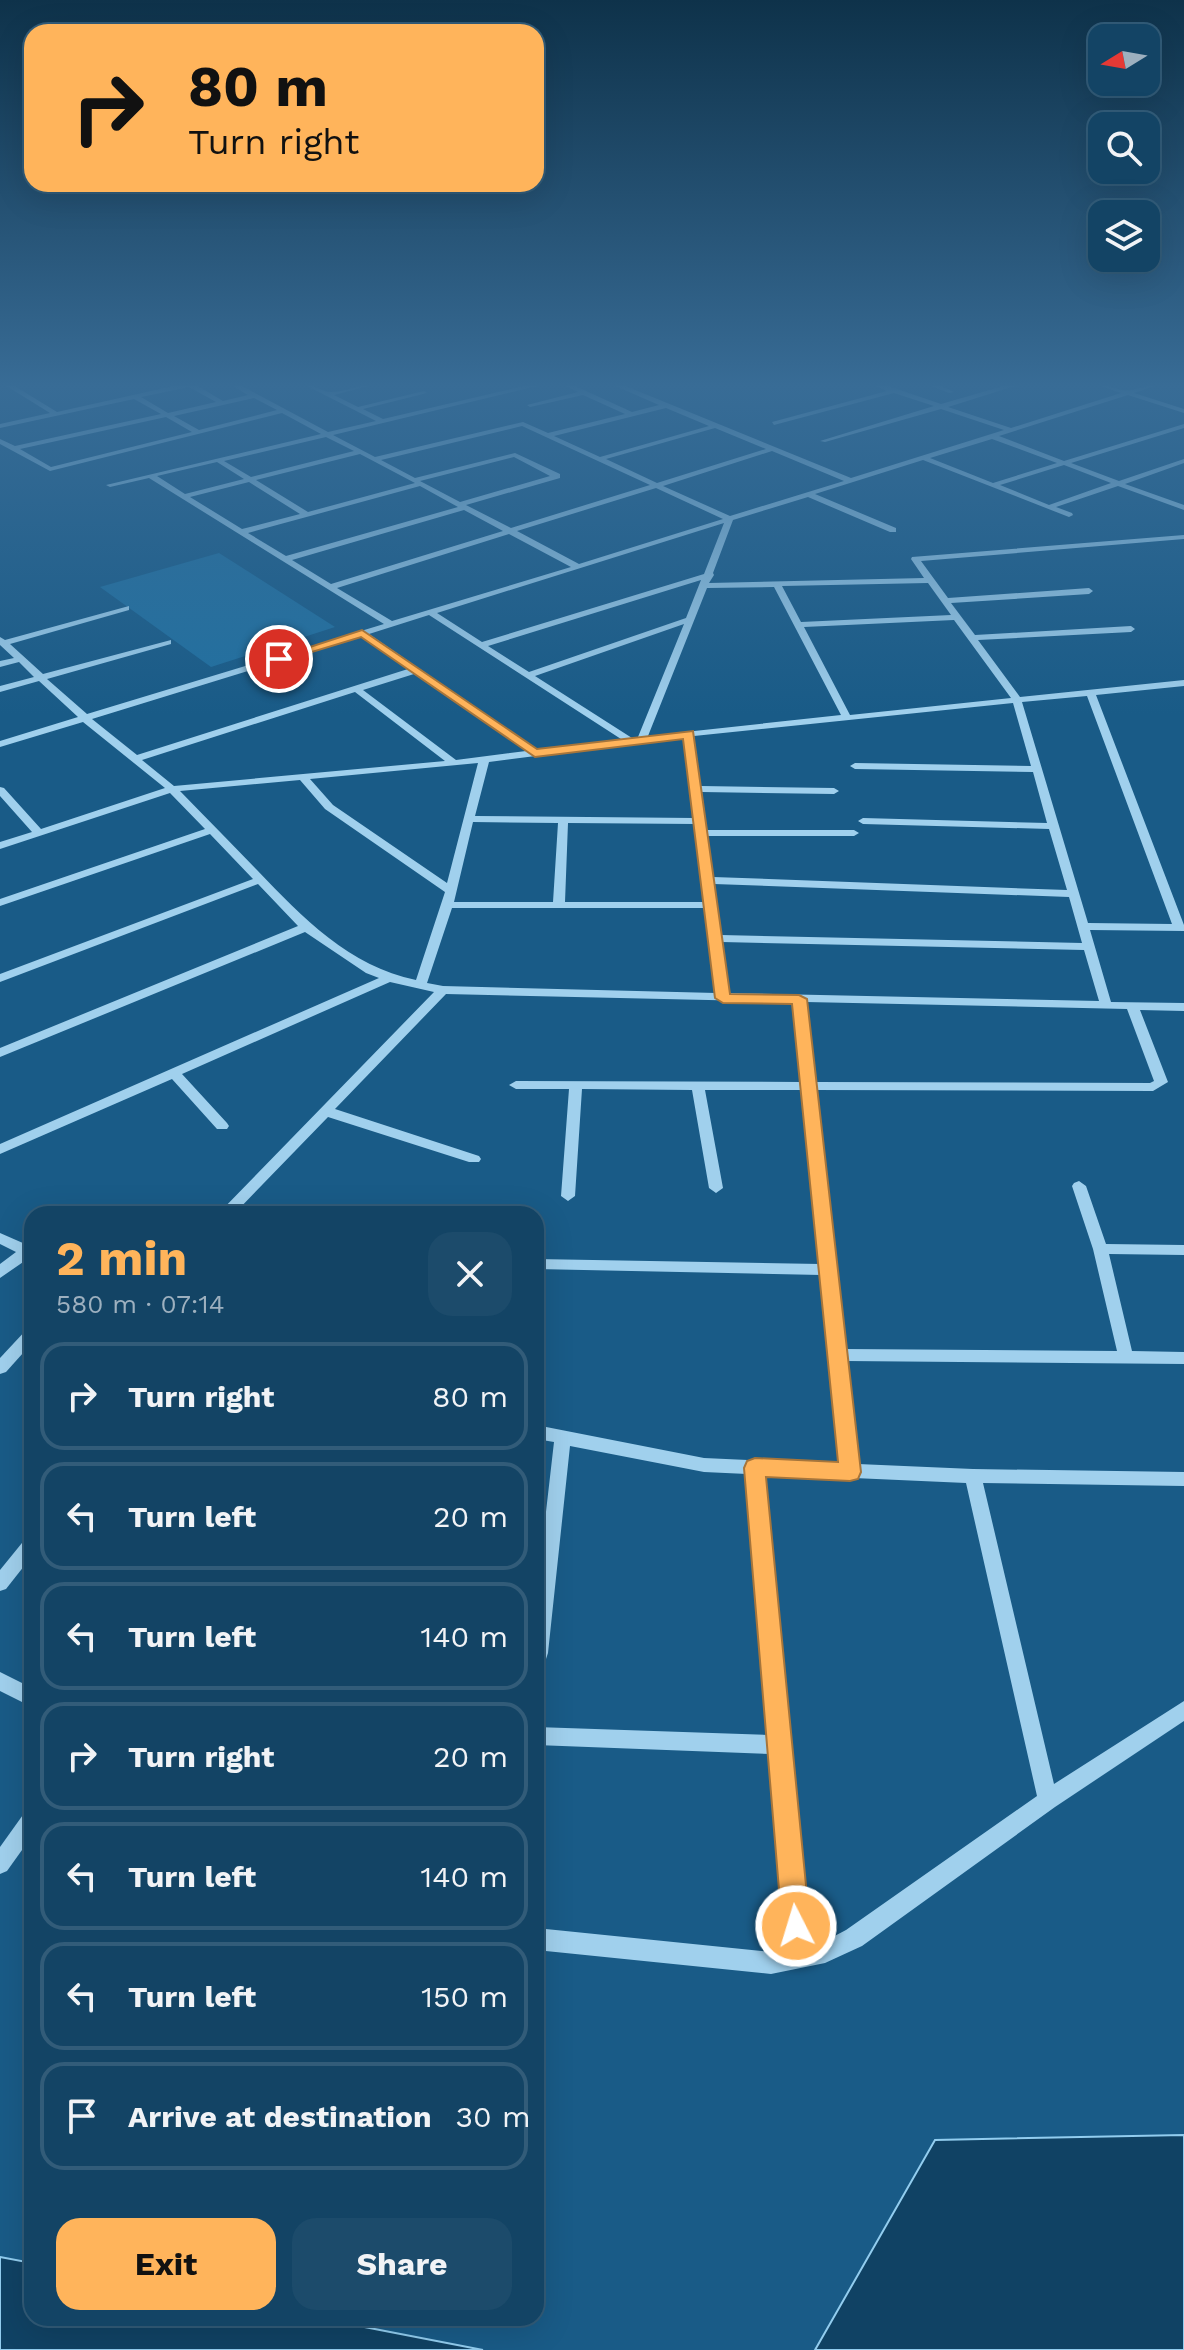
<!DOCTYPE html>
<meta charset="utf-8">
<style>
body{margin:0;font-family:"Work Sans",sans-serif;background:#1c4b6b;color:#f1f3f6;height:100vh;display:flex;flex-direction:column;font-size:30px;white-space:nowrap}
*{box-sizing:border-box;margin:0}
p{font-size:26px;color:#9db0bf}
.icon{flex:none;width:44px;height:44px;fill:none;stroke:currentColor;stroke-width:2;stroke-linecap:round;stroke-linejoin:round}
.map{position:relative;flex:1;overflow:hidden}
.side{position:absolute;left:24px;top:1206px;width:520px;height:1120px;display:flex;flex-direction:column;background:#134465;border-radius:24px;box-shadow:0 8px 32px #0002,0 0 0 2px #325c79}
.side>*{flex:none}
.guide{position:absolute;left:24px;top:24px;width:520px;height:168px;border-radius:24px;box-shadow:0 8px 32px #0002,0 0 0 2px #325c79;background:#ffb45b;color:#111;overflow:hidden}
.needle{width:52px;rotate:259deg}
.fabs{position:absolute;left:1088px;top:24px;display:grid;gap:16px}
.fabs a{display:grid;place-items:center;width:72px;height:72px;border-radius:16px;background:#134465;box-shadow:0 8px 32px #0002,0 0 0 2px #325c79;font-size:40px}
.pin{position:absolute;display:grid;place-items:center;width:68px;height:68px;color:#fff;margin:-34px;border:4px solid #fff;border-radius:50%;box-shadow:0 2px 8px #0007}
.me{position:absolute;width:88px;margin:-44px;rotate:355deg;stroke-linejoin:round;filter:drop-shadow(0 0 6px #0008)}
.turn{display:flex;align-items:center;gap:28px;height:168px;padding:0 32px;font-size:36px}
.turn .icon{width:104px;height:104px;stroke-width:2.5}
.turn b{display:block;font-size:56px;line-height:68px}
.round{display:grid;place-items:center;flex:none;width:84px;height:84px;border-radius:24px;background:#1c4b6b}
.head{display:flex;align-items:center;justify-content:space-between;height:136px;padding:0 32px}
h1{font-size:48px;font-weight:700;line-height:60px;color:#ffb45b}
.primary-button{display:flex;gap:16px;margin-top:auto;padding:16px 32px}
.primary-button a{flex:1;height:92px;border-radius:24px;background:#ffb45b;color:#111;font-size:32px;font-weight:700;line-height:92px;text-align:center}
.primary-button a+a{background:#1c4b6b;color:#f1f3f6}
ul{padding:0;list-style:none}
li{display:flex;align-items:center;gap:24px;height:108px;margin:0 16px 12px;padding:0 16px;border:4px solid #325c79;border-radius:24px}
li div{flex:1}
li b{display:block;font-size:30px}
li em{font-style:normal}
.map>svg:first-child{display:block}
.green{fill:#2170a0}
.water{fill:#104264;stroke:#92cdef;stroke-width:2}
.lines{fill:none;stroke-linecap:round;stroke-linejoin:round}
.minor{fill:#a0d0ed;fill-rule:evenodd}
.route{fill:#ffb45b;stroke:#a6753b;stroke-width:2}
</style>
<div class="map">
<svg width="1184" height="2350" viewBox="0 0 1184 2350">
<rect width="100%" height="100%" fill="#195b87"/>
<polygon class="green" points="219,553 335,627 211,667 100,587"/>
<g class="water">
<polygon points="1184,2135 1184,2350 815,2350 935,2140"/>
<polygon points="0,2257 32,2263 32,2318 318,2318 483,2350 0,2350"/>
</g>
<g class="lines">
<g class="minor">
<path d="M5,385H13L57,412L178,385H196L223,401L248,395L231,385H240L328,432L376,421L305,385C315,385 322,392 331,392C345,392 358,385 372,385L334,395L358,407L424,391L427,393L363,409L383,419L528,385H541L333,435L375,457L523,422L548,433L625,414L583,395L530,407L527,405L578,392L564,385H573L632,412L659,405L613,385H623L851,478L1004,430L941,409L825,442L820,441L934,406L894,393L774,425L772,422L887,391L874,385H885L941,404L1007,385H1018L948,407L1011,428L1121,393L1098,385C1109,385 1121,392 1131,390C1140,389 1147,385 1157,385L1134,393L1184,409V413L1128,395L999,436L1064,461L1184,424V428L1071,463L1119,481L1184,459V463L1125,484L1184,505V510L1118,486L1056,507L1072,513L1073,515L1069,517L923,460L815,494L896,528V532H890L808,497L733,520L713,573L714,575L709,583L924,578L911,559L912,557L1184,535V539L921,561L948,598L1089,588L1093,591L1089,594L951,603L975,635L1131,626L1135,629L1131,632L978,640L1020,697L1184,680V686L1096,695L1184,925V931L1090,930L1111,1002L1184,1003V1011L1140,1010L1168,1082L1153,1091L815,1090L845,1349L1117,1351L1093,1249L1072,1186L1074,1183L1079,1181L1086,1186L1106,1244L1184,1245V1255L1109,1254L1132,1351L1184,1352V1364L846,1361L858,1464L973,1469L1184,1472V1486L983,1483L1054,1784L1184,1701V1721L1055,1807L862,1946L825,1963L771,1974L536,1950V1928L771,1952L788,1949L771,1754L536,1745V1727L769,1735L747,1474L704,1472L570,1446L548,1653L546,1659L539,1662L536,1660V1599L554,1442L536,1439V1425L704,1458L841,1464L821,1275L536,1269V1259L820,1264L802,1090H705L723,1188L716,1193L709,1188L692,1090L582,1089L575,1196L568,1201L561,1196L569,1089H516L509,1085L516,1081L801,1082L793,1002L446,994L335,1109L479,1156L481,1159L479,1162H469L328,1117L234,1214H218L434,992L390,982L182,1074L227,1123L229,1126L227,1129H217L172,1079L0,1154V1144L379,978L366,973L305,932L0,1057V1048L298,926L258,884L0,982V974L253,879L210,834L0,906V899L205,829L170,793L0,849V842L32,832L0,796V787L4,788L41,829L165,788L83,722L0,747V741L78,717L39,681L0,692V686L34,677L19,662L0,667V661L14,658L0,645V637L5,640L129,606V610L10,644L43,674L171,640V644L47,679L87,714L384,624L149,478L110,487L106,485L321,434L282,413L50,471L0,444V439L15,446L161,414L134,399L0,428V424L50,413ZM189,387L216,402L168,413L141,397ZM254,398L277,410L199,430L174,416ZM666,408L709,426L600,457L554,436ZM166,417L192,432L51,467L20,449ZM522,426L650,485L511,528L466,505L560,478V474L515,453L415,478L381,460ZM715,428L766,449L657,483L606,459ZM326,437L354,451L251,477L224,461ZM992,439L1057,463L993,483L930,458ZM772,451L844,481L730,516L663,486ZM360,454L415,483L308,512L256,480ZM514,457L550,476L460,502L420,481ZM217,462L244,479L185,494L157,476ZM1064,465L1111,483L1049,505L1000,485ZM249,482L300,514L242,529L190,497ZM420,486L458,507L286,556L248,533ZM656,488L723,519L579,564L517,531ZM464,510L503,531L331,584L292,560ZM724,523L704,574L482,642L437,613ZM509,534L571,567L392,621L337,588ZM701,580L686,618L529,672L488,646ZM928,583L951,615L801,622L782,586ZM774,587L841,715L648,736L707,588ZM429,615L621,739L537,750L369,634ZM954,620L1011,698L850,715L804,627ZM684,624L638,737L632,738L535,676ZM361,636L408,669L137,755L92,719ZM414,674L526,751L456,760L363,690ZM355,692L445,761L174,786L142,760ZM1087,696L1172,924L1088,923L1022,702ZM1013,703L1031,766L855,763L850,766L855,769L1033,772L1047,823L863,818L858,821L863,824L1049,829L1067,890L713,877L708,836H854L859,833L854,830H707L702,792L834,794L839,791L834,788L701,786L694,736ZM685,737L694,818L475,816L489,762ZM478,763L447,883L333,805L310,779ZM300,780L325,809L445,892L416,980C349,966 303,918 257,870C232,844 206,818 180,791ZM473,822L558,823L553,902H454ZM568,823L695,824L705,902H565ZM714,884L1069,897L1082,943L721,935ZM452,908H706L716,993L443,986L427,983ZM722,942L1084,950L1099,1001L728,993ZM806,1002L1127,1009L1154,1081L1150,1083L814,1082ZM764,1474L966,1483L1037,1796L846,1930L823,1942L809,1945Z"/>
<polygon points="929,385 939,385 954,392 949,393"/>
<polygon points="0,1233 32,1247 32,1259 29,1258 0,1278 0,1264 16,1252 0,1244"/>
<polygon points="32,1327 32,1343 6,1372 0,1374 0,1358 27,1329"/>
<polygon points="32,1535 32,1556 6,1589 0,1591 0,1570 26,1538"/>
<polygon points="0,1672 32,1688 32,1707 0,1691"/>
<polygon points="32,1809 32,1836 7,1871 0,1874 0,1847 25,1812"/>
</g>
</g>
<linearGradient id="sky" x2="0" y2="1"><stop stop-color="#0e324a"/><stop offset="0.54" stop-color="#386c96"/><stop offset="1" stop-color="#386c96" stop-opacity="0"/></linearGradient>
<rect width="1184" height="714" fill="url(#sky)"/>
<polygon class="route" points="362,630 537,749 693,731 730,994 799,995 807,999 861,1472 858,1479 850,1481 766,1477 810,1926 806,1936 796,1940 786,1936 782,1926 744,1468 747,1461 755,1458 838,1462 792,1004 723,1003 715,998 683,739 535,757 361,637 279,662 273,659"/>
</svg>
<div class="fabs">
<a><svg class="needle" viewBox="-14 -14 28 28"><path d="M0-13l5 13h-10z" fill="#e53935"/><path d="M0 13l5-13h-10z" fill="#9db0bf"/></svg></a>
<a><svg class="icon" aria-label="search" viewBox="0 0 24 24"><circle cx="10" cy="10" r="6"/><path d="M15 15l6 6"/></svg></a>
<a><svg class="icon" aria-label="layers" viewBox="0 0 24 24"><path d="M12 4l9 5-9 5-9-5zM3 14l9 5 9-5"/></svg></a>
</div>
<div class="pin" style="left:279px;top:659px;background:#d93025"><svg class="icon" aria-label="arrive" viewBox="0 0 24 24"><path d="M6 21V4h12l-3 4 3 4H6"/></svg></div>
<svg class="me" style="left:796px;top:1926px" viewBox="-20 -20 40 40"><circle r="17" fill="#ffb45b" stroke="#fff" stroke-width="3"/><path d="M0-11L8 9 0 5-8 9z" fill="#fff"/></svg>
<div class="guide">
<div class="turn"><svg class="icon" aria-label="right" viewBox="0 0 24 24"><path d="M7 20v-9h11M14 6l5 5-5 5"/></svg><div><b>80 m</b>Turn right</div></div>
</div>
<section class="side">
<div class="head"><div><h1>2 min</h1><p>580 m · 07:14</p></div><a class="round"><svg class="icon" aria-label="close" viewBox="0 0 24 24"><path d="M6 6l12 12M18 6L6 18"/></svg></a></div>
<ul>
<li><svg class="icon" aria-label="right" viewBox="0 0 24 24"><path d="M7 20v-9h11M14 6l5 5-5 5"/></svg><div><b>Turn right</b></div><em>80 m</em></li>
<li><svg class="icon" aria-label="left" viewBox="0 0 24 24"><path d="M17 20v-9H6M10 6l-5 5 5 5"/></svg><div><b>Turn left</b></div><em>20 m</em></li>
<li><svg class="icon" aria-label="left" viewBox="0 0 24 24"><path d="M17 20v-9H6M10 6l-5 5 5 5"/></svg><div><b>Turn left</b></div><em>140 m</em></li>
<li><svg class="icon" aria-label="right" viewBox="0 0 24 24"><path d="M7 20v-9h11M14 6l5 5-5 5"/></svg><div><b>Turn right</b></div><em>20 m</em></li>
<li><svg class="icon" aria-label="left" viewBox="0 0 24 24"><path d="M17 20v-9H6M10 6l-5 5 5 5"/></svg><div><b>Turn left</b></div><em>140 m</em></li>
<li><svg class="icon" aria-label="left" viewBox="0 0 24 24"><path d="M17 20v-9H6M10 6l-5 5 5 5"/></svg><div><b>Turn left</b></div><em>150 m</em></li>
<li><svg class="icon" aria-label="arrive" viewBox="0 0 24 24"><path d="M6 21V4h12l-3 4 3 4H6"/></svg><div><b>Arrive at destination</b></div><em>30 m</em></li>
</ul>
<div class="primary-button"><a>Exit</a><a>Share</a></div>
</section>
</div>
